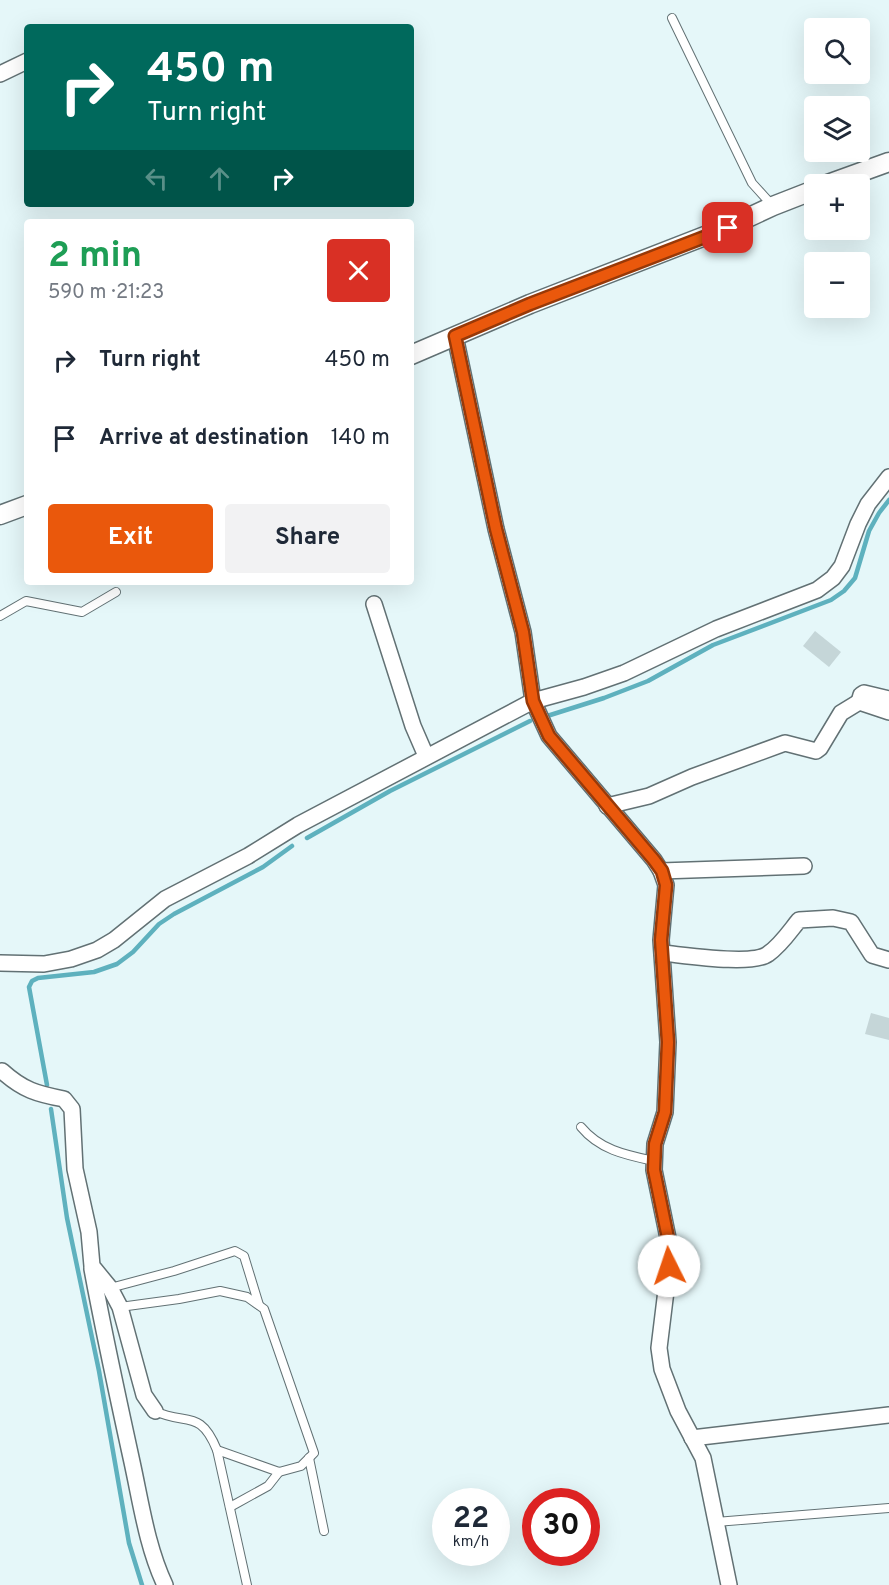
<!DOCTYPE html>
<meta charset="utf-8">
<style>
body{margin:0;font-family:Overpass,sans-serif;background:#f2f2f3;color:#1f2937;height:100vh;display:flex;flex-direction:column;font-size:22px;white-space:nowrap}
*{box-sizing:border-box;margin:0}
p{font-size:20px;color:#747a83}
.icon{flex:none;width:33px;height:33px;fill:none;stroke:currentColor;stroke-width:2;stroke-linecap:round;stroke-linejoin:round}
.map{position:relative;flex:1;overflow:hidden}
.side{position:absolute;left:24px;top:219px;width:390px;height:366px;display:flex;flex-direction:column;background:#fff;border-radius:6px;box-shadow:0 6px 24px #0002}
.side>*{flex:none}
.hud{position:absolute;left:24px;top:24px;width:390px;height:183px;border-radius:6px;box-shadow:0 6px 24px #0002;background:#00695c;color:#fff;overflow:hidden}
.controls{position:absolute;left:804px;top:18px;display:grid;gap:12px}
.controls a{display:grid;place-items:center;width:66px;height:66px;border-radius:6px;background:#fff;box-shadow:0 6px 24px #0002;font-size:30px}
.speed{position:absolute;left:432px;top:1488px;display:flex;gap:12px;font-size:30px;font-weight:700;text-align:center}
.speed>*{display:grid;place-content:center;width:78px;height:78px;border-radius:50%;background:#fff;box-shadow:0 6px 24px #0002;line-height:1}
.speed small{font-size:15px;font-weight:400}
.speed .limit{border:9px solid #d22;background:#fff;color:#111}
.pin{position:absolute;display:grid;place-items:center;width:51px;height:51px;color:#fff;margin:-26px;border-radius:12px;box-shadow:0 3px 9px #0006}
.me{position:absolute;width:66px;margin:-33px;rotate:356deg;stroke-linejoin:round;filter:drop-shadow(0 0 4px #0008)}
.turn{display:flex;align-items:center;gap:21px;height:126px;padding:0 24px;font-size:27px}
.turn .icon{width:78px;height:78px;stroke-width:2.5}
.turn b{display:block;font-size:42px;line-height:51px}
.lanes{display:flex;align-items:center;height:57px;padding:0 24px;background:#0003;justify-content:center;gap:30px;direction:ltr}
.lanes .off{opacity:.35}
.round{display:grid;place-items:center;flex:none;width:63px;height:63px;border-radius:6px;background:#f2f2f3}
.overview{display:flex;align-items:center;justify-content:space-between;height:102px;padding:0 24px}
h1{font-size:36px;font-weight:700;line-height:45px;color:#1e9e55}
.primary-button{display:flex;gap:12px;margin-top:auto;padding:12px 24px}
.primary-button a{flex:1;height:69px;border-radius:6px;background:#ea580c;color:#fff;font-size:24px;font-weight:700;line-height:69px;text-align:center}
.primary-button a+a{background:#f2f2f3;color:#1f2937}
ul{padding:0;list-style:none}
li{display:flex;align-items:center;gap:18px;height:78px;padding:0 24px}
li div{flex:1}
li b{display:block;font-size:22px}
li em{font-style:normal}
.map>svg:first-child{display:block}
.lines{fill:none;stroke-linecap:round;stroke-linejoin:round}
.stream{stroke:#5eb1be;stroke-width:4.5}
.building{fill:#c5d6d8}
.service-casing{stroke:#627174;stroke-width:10}
.minor-casing{stroke:#627174;stroke-width:18}
.tertiary-casing{stroke:#627174;stroke-width:21}
.service{stroke:#fff;stroke-width:8}
.minor{stroke:#fff;stroke-width:15}
.tertiary{stroke:#fff;stroke-width:18}
.route-casing{stroke:#983908;stroke-width:15}
.route{stroke:#ea580c;stroke-width:10}
</style>
<div class="map">
<svg width="889" height="1585" viewBox="0 0 889 1585">
<rect width="100%" height="100%" fill="#e5f7f9"/>
<g class="lines">
<g class="stream">
<polyline points="544,717 604,698 648,681 713,645 831,600 844,591 855,578 869,531 879,513 889,500"/>
<polyline points="307,838 390,791 530,721"/>
<polyline points="47,1085 29,987 32,981 38,978 94,972 117,964 133,952 159,924 174,914 263,867 292,846"/>
<polyline points="51,1109 67,1218 99,1371 129,1543 142,1585"/>
</g>
</g>
<g class="building">
<polygon points="815,631 841,652 829,667 803,646"/>
<polygon points="871,1013 889,1018 889,1040 865,1034"/>
</g>
<g class="lines">
<defs>
<g id="service">
<polyline points="672,18 752,183 772,205"/>
<polyline points="0,616 26,601 82,612 116,592"/>
<path d="M581,1127C600,1150 626,1155 654,1161"/>
<polyline points="110,1288 174,1271 235,1251 244,1256 259,1305"/>
<path d="M120,1307L179,1299L220,1291L247,1297L264,1309L314,1453L301,1466L279,1472L217,1450C200,1408 186,1426 155,1411"/>
<polyline points="217,1450 247,1585"/>
<polyline points="309,1458 324,1531"/>
<polyline points="230,1507 268,1486 279,1472"/>
<polyline points="716,1522 889,1508"/>
</g>
<g id="minor">
<polyline points="0,74 27,61"/>
<polyline points="455,336 496,529 523,632 533,701 549,736 654,860 661,871 666,885 661,940 668,1042 665,1112 655,1144 654,1170 668,1238 669,1266 659,1348 662,1369 678,1411 703,1458 729,1585"/>
<polyline points="374,604 413,726 426,756"/>
<polyline points="859,702 861,695 864,693 889,699"/>
<polyline points="607,806 649,796 692,777 785,743 816,751 820,748 841,713 859,702 889,712"/>
<polyline points="661,871 804,866"/>
<path d="M662,953C684,955 752,966 768,954C781,945 790,931 799,920L833,918L851,922L872,955L889,960"/>
<polyline points="0,963 44,964 71,959 97,950 114,940 165,899 248,856 298,825 533,701 584,687 624,673 716,629 817,590 833,578 842,566 858,524 868,504 889,477"/>
<path d="M2,1071C23,1090 37,1094 64,1099L72,1109L75,1169L89,1232L92,1266L110,1288L120,1307L144,1395L155,1411"/>
<path d="M92,1269C104,1334 118,1398 132,1462C141,1503 147,1547 165,1585"/>
<polyline points="692,1438 889,1415"/>
</g>
<g id="tertiary">
<polyline points="828,184 889,162"/>
<polyline points="411,355 530,304 728,227 773,206 814,190"/>
<polyline points="0,515 27,505"/>
</g>
</defs>
<use href="#service" class="service-casing"/>
<use href="#minor" class="minor-casing"/>
<use href="#tertiary" class="tertiary-casing"/>
<use href="#service" class="service"/>
<use href="#minor" class="minor"/>
<use href="#tertiary" class="tertiary"/>
</g>
<g class="lines">
<defs>
<polyline id="route" points="669,1266 668,1238 654,1170 655,1144 665,1112 668,1042 661,940 666,885 662,871 654,860 549,736 533,701 523,632 496,529 455,336 530,304 728,228"/>
</defs>
<use href="#route" class="route-casing"/>
<use href="#route" class="route"/>
</g>
</svg>
<div class="controls">
<a><svg class="icon" aria-label="search" viewBox="0 0 24 24"><circle cx="10" cy="10" r="6"/><path d="M15 15l6 6"/></svg></a>
<a><svg class="icon" aria-label="layers" viewBox="0 0 24 24"><path d="M12 4l9 5-9 5-9-5zM3 14l9 5 9-5"/></svg></a>
<a>+</a>
<a>−</a>
</div>
<div class="speed"><div>22<small>km/h</small></div><div class="limit">30</div></div>
<div class="pin" style="left:728px;top:228px;background:#d93025"><svg class="icon" aria-label="arrive" viewBox="0 0 24 24"><path d="M6 21V4h12l-3 4 3 4H6"/></svg></div>
<svg class="me" style="left:669px;top:1266px" viewBox="-20 -20 40 40"><circle r="19" fill="#fff"/><path d="M0-13L10 11 0 6-10 11z" fill="#ea580c"/></svg>
<div class="hud">
<div class="turn"><svg class="icon" aria-label="right" viewBox="0 0 24 24"><path d="M7 20v-9h11M14 6l5 5-5 5"/></svg><div><b>450 m</b>Turn right</div></div>
<div class="lanes"><svg class="icon off" aria-label="left" viewBox="0 0 24 24"><path d="M17 20v-9H6M10 6l-5 5 5 5"/></svg><svg class="icon off" aria-label="ahead" viewBox="0 0 24 24"><path d="M12 20V5M6 11l6-6 6 6"/></svg><svg class="icon" aria-label="right" viewBox="0 0 24 24"><path d="M7 20v-9h11M14 6l5 5-5 5"/></svg></div>
</div>
<section class="side">
<div class="overview"><div><h1>2 min</h1><p>590 m · 21:23</p></div><a class="round" style="background:#d93025;color:#fff"><svg class="icon" aria-label="close" viewBox="0 0 24 24"><path d="M6 6l12 12M18 6L6 18"/></svg></a></div>
<ul>
<li><svg class="icon" aria-label="right" viewBox="0 0 24 24"><path d="M7 20v-9h11M14 6l5 5-5 5"/></svg><div><b>Turn right</b></div><em>450 m</em></li>
<li><svg class="icon" aria-label="arrive" viewBox="0 0 24 24"><path d="M6 21V4h12l-3 4 3 4H6"/></svg><div><b>Arrive at destination</b></div><em>140 m</em></li>
</ul>
<div class="primary-button"><a>Exit</a><a>Share</a></div>
</section>
</div>
